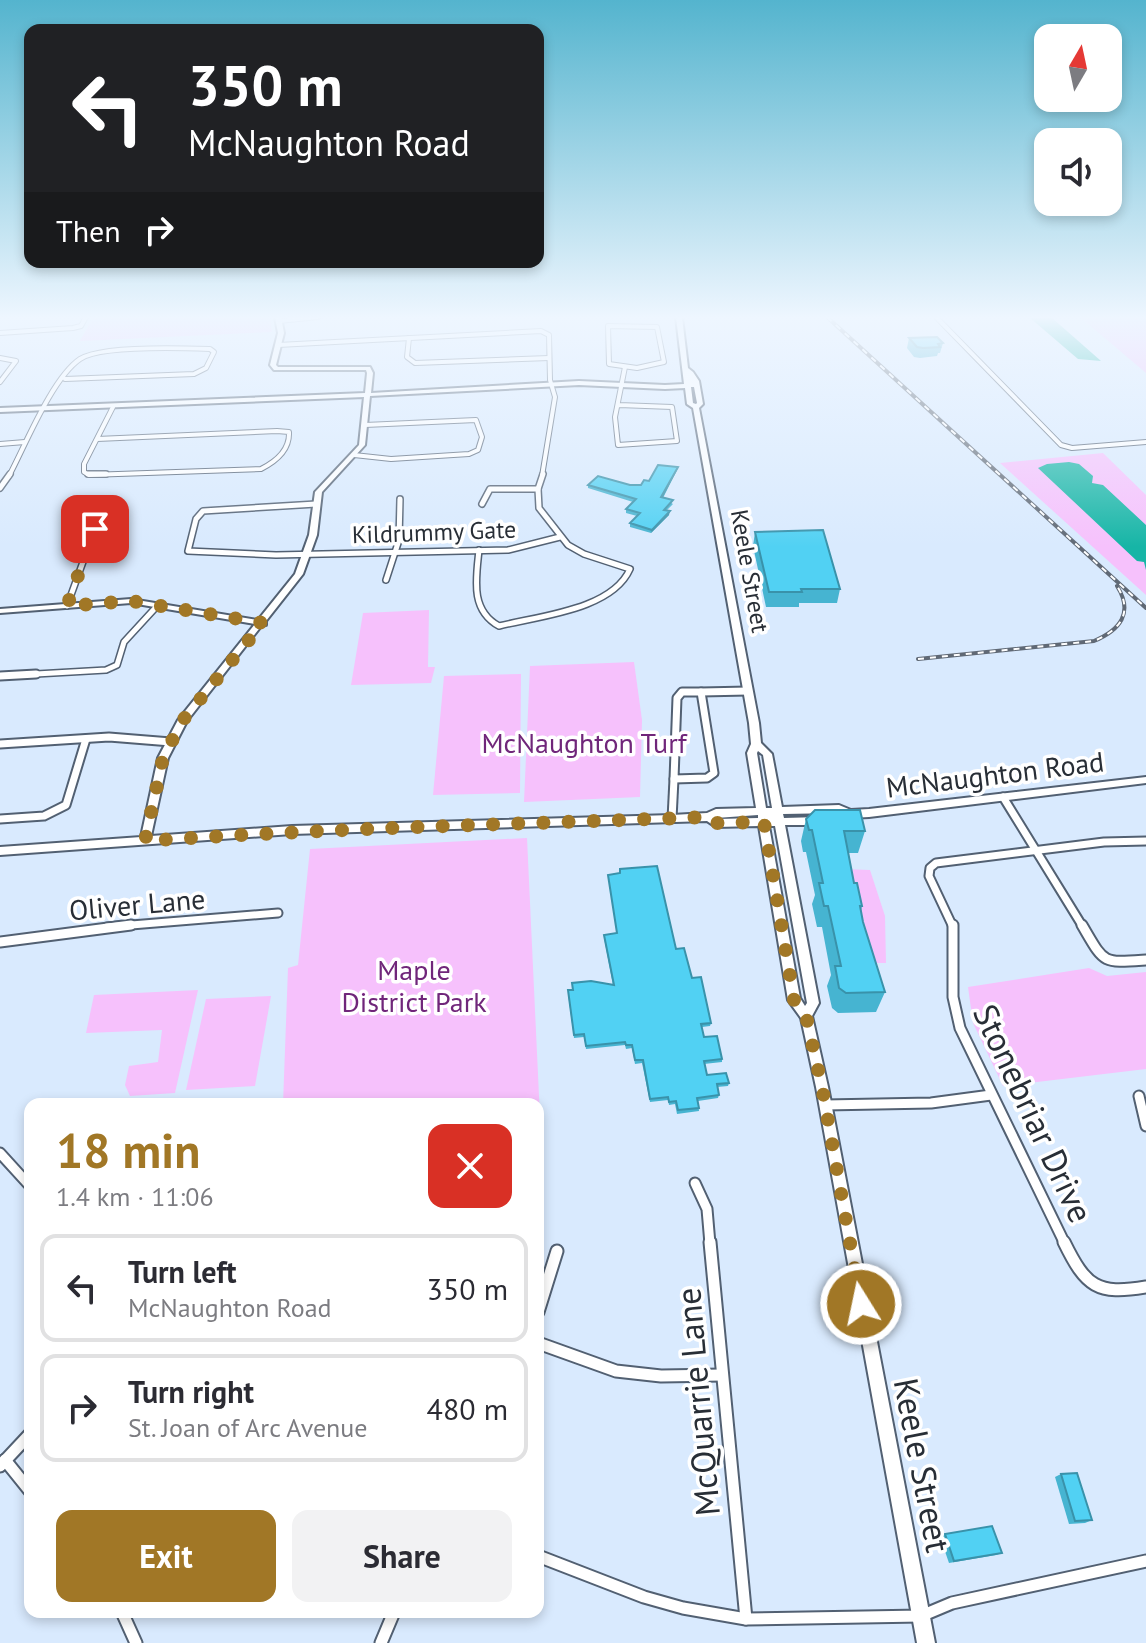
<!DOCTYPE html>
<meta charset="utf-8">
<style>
body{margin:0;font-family:"PT Sans",sans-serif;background:#f2f2f3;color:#2b2b33;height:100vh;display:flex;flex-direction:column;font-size:30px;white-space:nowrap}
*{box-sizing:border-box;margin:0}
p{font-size:26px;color:#7c7c81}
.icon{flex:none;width:44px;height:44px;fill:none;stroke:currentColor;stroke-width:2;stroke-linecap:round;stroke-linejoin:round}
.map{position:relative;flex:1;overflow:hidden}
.details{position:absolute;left:24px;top:1098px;width:520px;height:520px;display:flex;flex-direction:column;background:#fff;border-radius:16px;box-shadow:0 4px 12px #0003}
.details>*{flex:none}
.hud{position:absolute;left:24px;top:24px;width:520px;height:244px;border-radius:16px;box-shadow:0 4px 12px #0003;background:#202124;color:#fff;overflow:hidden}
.needle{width:52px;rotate:9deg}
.buttons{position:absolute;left:1034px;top:24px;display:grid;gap:16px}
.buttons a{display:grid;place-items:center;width:88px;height:88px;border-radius:16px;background:#fff;box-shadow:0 4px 12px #0003;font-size:40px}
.pin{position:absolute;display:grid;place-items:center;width:68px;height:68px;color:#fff;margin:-34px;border-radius:16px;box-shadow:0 4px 12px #0006}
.me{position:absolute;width:88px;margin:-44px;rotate:350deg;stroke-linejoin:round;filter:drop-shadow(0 0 6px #0008)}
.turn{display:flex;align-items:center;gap:28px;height:168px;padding:0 32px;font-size:36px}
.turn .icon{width:104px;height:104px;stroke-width:2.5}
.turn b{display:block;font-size:56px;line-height:68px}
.then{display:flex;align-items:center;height:76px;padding:0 32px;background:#0003;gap:16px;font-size:30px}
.round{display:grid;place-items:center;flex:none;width:84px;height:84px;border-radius:16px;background:#f2f2f3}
.summary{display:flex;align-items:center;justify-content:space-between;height:136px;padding:0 32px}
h1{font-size:48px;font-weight:700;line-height:60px;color:#a17726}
.button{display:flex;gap:16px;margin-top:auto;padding:16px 32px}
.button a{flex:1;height:92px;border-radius:16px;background:#a17726;color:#fff;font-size:32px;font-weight:700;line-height:92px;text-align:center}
.button a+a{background:#f2f2f3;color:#2b2b33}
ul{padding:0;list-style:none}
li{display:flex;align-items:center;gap:24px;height:108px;margin:0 16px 12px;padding:0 16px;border:4px solid #e1e1e2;border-radius:16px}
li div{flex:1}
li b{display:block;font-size:30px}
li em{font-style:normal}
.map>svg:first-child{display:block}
.green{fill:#f6c1fc}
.water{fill:#16b5a6}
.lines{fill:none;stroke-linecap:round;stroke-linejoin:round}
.street-far4-casing{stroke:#526072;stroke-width:6}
.street-far3-casing{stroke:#526072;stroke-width:8}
.street-far2-casing{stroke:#526072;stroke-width:11}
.street-far1-casing{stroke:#526072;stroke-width:13}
.street-casing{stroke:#526072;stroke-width:15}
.secondary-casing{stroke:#526072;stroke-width:4}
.street-far4{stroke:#fff;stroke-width:4}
.street-far3{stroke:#fff;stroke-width:5}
.street-far2{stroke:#fff;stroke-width:7}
.street-far1{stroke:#fff;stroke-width:9}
.street{stroke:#fff;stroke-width:11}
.secondary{fill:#fff;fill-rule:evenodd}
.rail-casing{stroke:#606975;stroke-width:4}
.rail{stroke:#fff;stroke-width:2;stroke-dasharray:6;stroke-linecap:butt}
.wall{fill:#46b4d1}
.shaded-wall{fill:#3992aa}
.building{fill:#51d1f3;stroke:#3992aa;stroke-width:2}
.route{stroke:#a17726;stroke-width:14;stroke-dasharray:0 25.2}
.labels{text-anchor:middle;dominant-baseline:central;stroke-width:7;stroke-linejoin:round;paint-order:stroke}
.far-street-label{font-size:24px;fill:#282e36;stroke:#fff}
.park-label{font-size:28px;fill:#70267a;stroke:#fff}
.street-label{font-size:28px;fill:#282e36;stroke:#fff}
.near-street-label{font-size:34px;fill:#282e36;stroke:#fff}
</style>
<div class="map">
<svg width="1146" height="1643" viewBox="0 0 1146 1643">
<rect width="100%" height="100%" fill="#d9eafe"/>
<g class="green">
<polygon points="93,317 270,317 272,332 80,341"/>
<polygon points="1080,317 1146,317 1146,373"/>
<polygon points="1103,453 1146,495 1146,595 1000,463"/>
<polygon points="429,610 428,667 435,667 431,683 351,685 363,613"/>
<polygon points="634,662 642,720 640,797 524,802 530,666"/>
<polygon points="521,674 520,793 433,795 444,676"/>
<polygon points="527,838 543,1182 538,1183 538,1104 283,1104 288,968 298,965 310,849"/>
<polygon points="843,869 870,870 885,916 886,963 865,963"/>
<polygon points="1089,968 1107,976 1146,972 1146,1069 1003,1086 973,1023 968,987"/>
<polygon points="198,990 175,1093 130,1096 125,1085 129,1066 158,1062 162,1030 86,1033 94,995"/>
<polygon points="271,996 255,1086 186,1090 206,999"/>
</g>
<g class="water">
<polygon points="1029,317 1051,317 1101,361 1078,359"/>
<polygon points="1069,462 1079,464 1093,476 1092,483 1103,485 1146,525 1146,570 1144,562 1137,561 1038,468 1047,464"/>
</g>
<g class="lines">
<defs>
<g id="street-far4">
<polyline points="936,317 1061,445 1072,448 1146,442"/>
<polyline points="279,321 318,317"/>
<polygon points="608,326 657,327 664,362 637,368 609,364"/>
<polyline points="0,333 73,328 81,326 86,317"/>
<polyline points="409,338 407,357 415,363 549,358"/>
<polyline points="278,345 541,331 549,335 550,380 555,397 542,476"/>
<polyline points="0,358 16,361 0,382"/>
<polyline points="619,405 672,407 677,441 618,445 615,417 625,367"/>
<path d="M97,439L277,431L289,432C290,450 277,461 261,469L89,475L84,472V464L113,407"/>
<polyline points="0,444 25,442"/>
<polyline points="354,455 391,459 469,454 478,450 482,437 476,420 365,425"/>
<path d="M9,476C25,446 52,378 80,359C101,345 182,348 210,349L214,352L206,368L194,374L65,379"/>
</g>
<g id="street-far3">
<polyline points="88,474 106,474"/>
<polyline points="0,488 10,474"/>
<polyline points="316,504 203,511 196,519 188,551 276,555 508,550 560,537"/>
<polyline points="482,504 490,489 538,489"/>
<polygon points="112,513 116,514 114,519 96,526 82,518 86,514"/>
<path d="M479,550C476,579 470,610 499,626C539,616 612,610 630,569L584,554L568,545L539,508L538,489L543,474"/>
<polyline points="386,580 399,540 400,499"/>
<polyline points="67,606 96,526"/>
<polyline points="1,676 106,670 117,665 124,642 158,605"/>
</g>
<g id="street-far2">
<polyline points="0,676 36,674"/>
<polygon points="682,692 701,692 714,773 707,778 674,779 677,698"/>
<polyline points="701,692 748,691"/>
<polyline points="0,744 109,737 171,742"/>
<polyline points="1003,797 1083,927"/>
<polyline points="0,819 44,816 66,805 86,739"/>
<polyline points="672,819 674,779"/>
<polyline points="107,927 278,913"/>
<polyline points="953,927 929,876 930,868 936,863 1104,842 1146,841"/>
</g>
<g id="street-far1">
<polyline points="953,925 953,997 960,1028 1065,1244"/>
<path d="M1082,925C1105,964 1101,963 1146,960"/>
<polyline points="0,942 131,925"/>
<polyline points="1139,1096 1146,1126"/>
<polyline points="825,1105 931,1103 991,1095"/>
<polyline points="0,1153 30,1186"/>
<polyline points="695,1183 707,1209 710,1244"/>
</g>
<g id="street">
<polyline points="710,1242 746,1619"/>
<path d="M1064,1242C1086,1287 1097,1295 1146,1287"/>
<polyline points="538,1312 557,1251"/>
<polyline points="538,1343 616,1371 661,1376 722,1375"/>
<polyline points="5,1460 30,1491"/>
<polyline points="0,1466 30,1434"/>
<polyline points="538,1556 644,1597 683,1608 746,1619 921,1616 952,1603 1146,1561"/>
<polyline points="122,1612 136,1643"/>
<polyline points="381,1643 394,1612"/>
</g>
<path id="secondary" d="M275,317H281L284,333L276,365L278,367H370L373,373L371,393L579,381L665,385L684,384L676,317H682L688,368L693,372L699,381L703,404L699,408L759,723L761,743L772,754L782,807L839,805L851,810L869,809L1146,777V783L869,817L850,818L838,813L783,814L784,818L820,817L825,821L820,825H785L819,1003L812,1016L828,1087L935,1643H917L816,1087L801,1018L788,1000L759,826L716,827L707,821L292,834L0,855V847L141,837L158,758L178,720L255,624L131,603L0,613V609L131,599L258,620L295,574L309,535L315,492L359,445L364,397L0,412V408L365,393L367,373L366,370H274L270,365L278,333ZM579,385L665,389L685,388L687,404L693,408L749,723L751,744L747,753L756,808L716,809L707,813L672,815L292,826L151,836L168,758L187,721L262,625H266V621L303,574L317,535L322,492L365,445L370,396ZM691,387H694L697,403L696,404L693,403ZM758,751L763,755L772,808H766L757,753ZM758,815V818L718,819L716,818ZM769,826H775L807,1003L805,1006L800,998Z"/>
</defs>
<use href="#street-far4" class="street-far4-casing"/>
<use href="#street-far3" class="street-far3-casing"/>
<use href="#street-far2" class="street-far2-casing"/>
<use href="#street-far1" class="street-far1-casing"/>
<use href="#street" class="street-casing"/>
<use href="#secondary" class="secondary-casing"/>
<use href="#street-far4" class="street-far4"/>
<use href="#street-far3" class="street-far3"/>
<use href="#street-far2" class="street-far2"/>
<use href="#street-far1" class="street-far1"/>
<use href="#street" class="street"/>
<use href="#secondary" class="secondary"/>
<defs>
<g id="rail">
<polyline points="827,317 1146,608"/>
<path d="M918,659L1094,641C1120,630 1134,613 1117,586"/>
</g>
</defs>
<use href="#rail" class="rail-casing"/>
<use href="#rail" class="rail"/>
</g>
<g class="wall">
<polygon points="909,338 943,343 940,353 938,353 937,356 920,358 914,357 907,348"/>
<polygon points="678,467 677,470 663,498 673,504 667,510 669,515 651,533 630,527 630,523 637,516 626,513 626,509 633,502 588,488 588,485 641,485"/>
<polygon points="755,532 840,589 837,603 799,603 799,607 766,607 753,546"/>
<polygon points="806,819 865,831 858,853 848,853 854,883 862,906 861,910 863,922 885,992 876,1012 838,1013 832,1008 827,986 831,975 822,927 817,927 812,904 815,895 806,852 803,852 801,841"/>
<polygon points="608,875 676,949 692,978 711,1023 710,1026 702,1027 704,1037 722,1059 722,1062 704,1064 707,1075 729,1083 728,1086 717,1087 719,1095 718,1098 698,1101 699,1111 677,1114 675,1104 669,1105 668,1100 650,1102 642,1063 635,1064 632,1048 626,1049 625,1045 586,1049 584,1037 574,1038 568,994 613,985 604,938 604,935 617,933"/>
<polygon points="1061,1474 1092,1520 1085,1523 1069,1524 1055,1477"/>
<polygon points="945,1534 1002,1553 996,1555 949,1563 940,1537"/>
</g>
<g class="shaded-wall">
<polygon points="678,467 677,470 661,501 661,497"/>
<polygon points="670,511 669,515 651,533 652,530"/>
</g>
<g class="building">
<polygon points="937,337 943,343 938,344 940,347 923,348 917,347 909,338"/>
<polygon points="658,465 678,467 661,497 673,500 664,510 670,511 652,530 630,523 640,513 626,509 636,499 588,485 598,476 630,485 641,485 644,480 649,481"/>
<polygon points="823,530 840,589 801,589 802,592 769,592 755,532"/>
<polygon points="815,810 860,810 865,831 844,831 854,883 857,883 862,906 860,906 863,922 885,992 846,993 839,988 835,966 841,966 828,906 824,906 819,883 823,883 812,830 809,830 806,819"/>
<polygon points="657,866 676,949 684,948 692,978 701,977 711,1023 701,1024 704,1037 717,1036 722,1059 704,1061 707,1075 726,1073 729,1083 717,1084 719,1095 697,1098 699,1108 678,1110 676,1101 669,1102 668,1097 650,1099 643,1060 635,1060 632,1045 626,1045 625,1042 586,1046 584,1034 574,1035 568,990 573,990 572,983 591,981 614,985 604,935 617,933 608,875 620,873 620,869"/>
<polygon points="1077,1473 1092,1520 1075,1521 1061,1474"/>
<polygon points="992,1526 1002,1553 954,1561 945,1534"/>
</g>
<linearGradient id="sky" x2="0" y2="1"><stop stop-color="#54b4ce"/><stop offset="0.58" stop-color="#eef6ff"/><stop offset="1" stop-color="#eef6ff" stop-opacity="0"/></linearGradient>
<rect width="1146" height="547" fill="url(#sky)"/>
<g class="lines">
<path class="route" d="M95,529L67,606L131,601L263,623L183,720L163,758L145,841C333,828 521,824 709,817L716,823L764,822L794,1000L806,1016L822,1087L861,1304"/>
</g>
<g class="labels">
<g class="far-street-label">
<text transform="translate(434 532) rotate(-2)">Kildrummy Gate</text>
<text transform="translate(750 571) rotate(80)">Keele Street</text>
</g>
<g class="park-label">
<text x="584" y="742">McNaughton Turf</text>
<text x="414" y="969">Maple<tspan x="414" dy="32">District Park</tspan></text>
</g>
<g class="street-label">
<text transform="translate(995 774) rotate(-7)">McNaughton Road</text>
<text transform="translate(137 904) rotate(-5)">Oliver Lane</text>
</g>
<g class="near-street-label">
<text transform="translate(1034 1113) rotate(65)">Stonebriar Drive</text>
<text transform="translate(697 1402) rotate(-95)">McQuarrie Lane</text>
<text transform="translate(923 1465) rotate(79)">Keele Street</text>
</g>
</g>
</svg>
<div class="buttons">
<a><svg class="needle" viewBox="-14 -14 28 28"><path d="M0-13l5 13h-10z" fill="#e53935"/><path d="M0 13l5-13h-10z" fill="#7c7c81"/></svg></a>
<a><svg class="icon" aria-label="sound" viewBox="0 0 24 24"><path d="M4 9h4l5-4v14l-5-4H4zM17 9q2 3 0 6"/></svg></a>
</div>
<div class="pin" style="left:95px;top:529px;background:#d93025"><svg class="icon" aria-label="arrive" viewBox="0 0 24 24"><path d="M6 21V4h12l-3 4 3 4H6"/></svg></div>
<svg class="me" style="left:861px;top:1304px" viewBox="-20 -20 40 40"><circle r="17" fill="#a17726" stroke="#fff" stroke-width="3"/><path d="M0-11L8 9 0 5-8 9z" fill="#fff"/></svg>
<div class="hud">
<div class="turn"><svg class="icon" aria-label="left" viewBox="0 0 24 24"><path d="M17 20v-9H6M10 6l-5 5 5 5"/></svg><div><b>350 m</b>McNaughton Road</div></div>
<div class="then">Then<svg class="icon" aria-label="right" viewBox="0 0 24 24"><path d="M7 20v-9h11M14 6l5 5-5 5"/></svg></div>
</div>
<section class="details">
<div class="summary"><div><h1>18 min</h1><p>1.4 km · 11:06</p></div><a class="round" style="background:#d93025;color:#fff"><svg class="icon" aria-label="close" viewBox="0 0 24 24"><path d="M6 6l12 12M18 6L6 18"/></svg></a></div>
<ul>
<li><svg class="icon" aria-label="left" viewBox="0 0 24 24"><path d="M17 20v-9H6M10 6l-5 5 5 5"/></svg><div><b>Turn left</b><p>McNaughton Road</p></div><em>350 m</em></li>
<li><svg class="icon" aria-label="right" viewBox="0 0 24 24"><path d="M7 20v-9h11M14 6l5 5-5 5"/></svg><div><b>Turn right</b><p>St. Joan of Arc Avenue</p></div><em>480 m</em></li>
</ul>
<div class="button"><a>Exit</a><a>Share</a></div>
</section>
</div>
